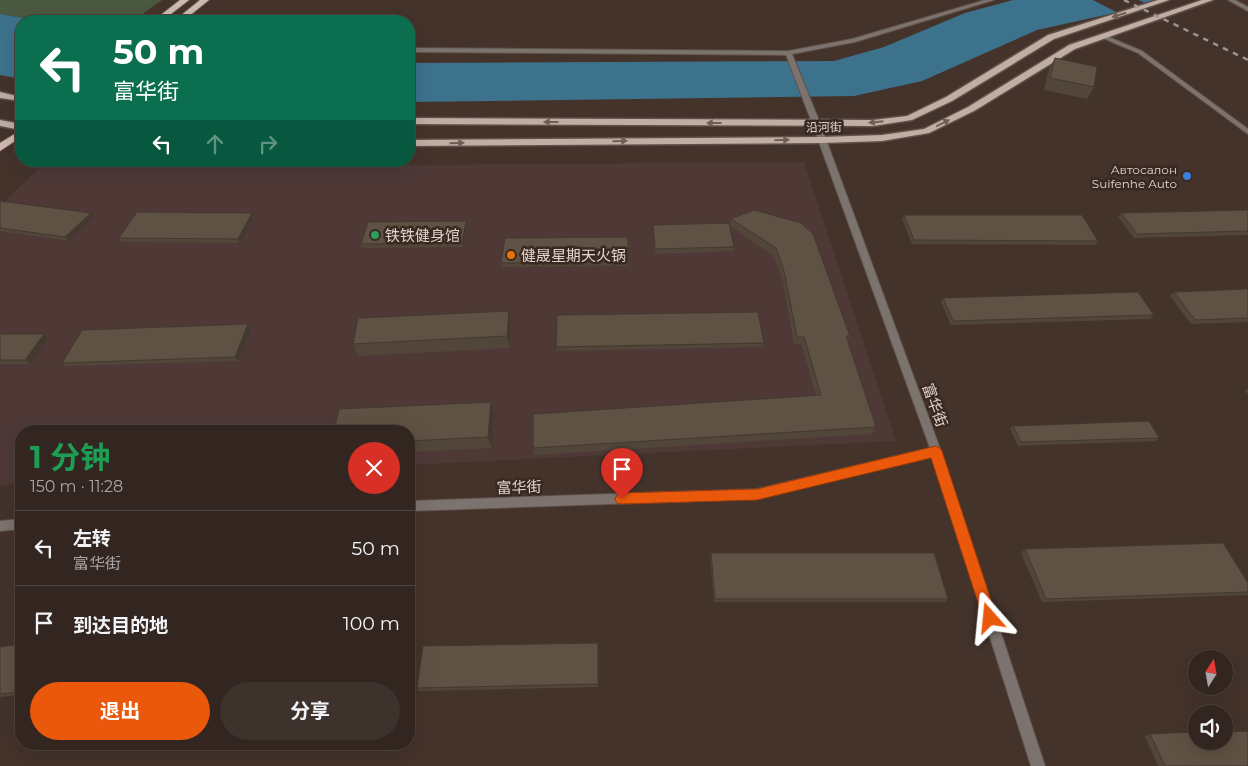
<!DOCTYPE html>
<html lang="zh">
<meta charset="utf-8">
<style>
body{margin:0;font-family:Montserrat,"Noto Sans SC",sans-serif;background:#3e322d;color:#f1f3f6;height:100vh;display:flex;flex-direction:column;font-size:19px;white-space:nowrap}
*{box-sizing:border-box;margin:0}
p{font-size:16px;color:#a9a5a5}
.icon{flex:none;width:28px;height:28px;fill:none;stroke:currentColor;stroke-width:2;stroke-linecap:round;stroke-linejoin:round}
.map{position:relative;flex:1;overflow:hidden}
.side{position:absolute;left:15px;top:425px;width:400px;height:325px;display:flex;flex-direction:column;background:#332620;border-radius:20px;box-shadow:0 5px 20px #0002,0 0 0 1px #4e433e}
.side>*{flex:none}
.hud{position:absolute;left:15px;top:15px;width:400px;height:152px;border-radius:20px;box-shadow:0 5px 20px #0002,0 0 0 1px #4e433e;background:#0b6e4f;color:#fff;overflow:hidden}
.needle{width:32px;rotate:11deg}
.buttons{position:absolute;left:1188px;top:650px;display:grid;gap:10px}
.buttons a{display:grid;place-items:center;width:45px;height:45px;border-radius:50%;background:#332620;box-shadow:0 5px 20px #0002,0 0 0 1px #4e433e;font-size:25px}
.pin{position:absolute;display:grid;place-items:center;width:42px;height:42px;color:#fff;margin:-51px -21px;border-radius:50% 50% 50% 0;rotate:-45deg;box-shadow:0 0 5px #0007}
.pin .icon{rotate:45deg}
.me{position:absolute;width:55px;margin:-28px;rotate:342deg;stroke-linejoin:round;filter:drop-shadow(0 0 4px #0008)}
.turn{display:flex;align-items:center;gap:18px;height:105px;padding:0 15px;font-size:22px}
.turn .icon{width:65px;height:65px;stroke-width:2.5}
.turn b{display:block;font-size:35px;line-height:42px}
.lanes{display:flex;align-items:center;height:48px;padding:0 15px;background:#0003;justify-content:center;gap:25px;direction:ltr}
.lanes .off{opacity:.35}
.round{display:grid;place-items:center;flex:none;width:52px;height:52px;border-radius:26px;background:#3e322d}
.headline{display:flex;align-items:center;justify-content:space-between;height:85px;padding:0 15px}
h1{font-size:30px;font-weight:700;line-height:38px;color:#1e9e55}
.cta{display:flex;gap:10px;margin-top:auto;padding:10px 15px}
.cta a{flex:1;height:58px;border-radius:30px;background:#ea580c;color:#fff;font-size:20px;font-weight:700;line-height:58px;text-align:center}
.cta a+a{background:#3e322d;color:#f1f3f6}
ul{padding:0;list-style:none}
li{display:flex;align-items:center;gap:15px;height:75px;padding:0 15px;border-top:1px solid #4e433e}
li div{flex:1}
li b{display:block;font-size:19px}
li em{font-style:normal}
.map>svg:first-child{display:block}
.commercial{fill:#4e3937}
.green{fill:#4b5940}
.water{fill:#3d728d}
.pier{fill:#44332b}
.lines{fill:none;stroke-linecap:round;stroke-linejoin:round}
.minor-casing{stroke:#605049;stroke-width:2}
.tertiary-casing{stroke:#605049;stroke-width:2}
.primary-casing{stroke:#605049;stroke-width:3}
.trunk-casing{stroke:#605049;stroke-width:2}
.minor{fill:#7c736f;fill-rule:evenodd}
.tertiary{fill:#7c736f;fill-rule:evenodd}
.primary{fill:#c0aea5;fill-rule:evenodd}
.trunk{fill:#cebab0;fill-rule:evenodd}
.rail{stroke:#9f918b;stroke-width:2.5;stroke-dasharray:5.5 5.5;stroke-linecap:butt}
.wall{fill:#52463a}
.shaded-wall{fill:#42392f}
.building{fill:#5f5143;stroke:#42392f}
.oneway{fill:#705e56}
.route{fill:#ea580c;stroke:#983908}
.shop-dot{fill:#3f7fe0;stroke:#3a2921;stroke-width:2}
.leisure-dot{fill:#2e9e5b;stroke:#3a2921;stroke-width:2}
.food-dot{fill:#e8710a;stroke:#3a2921;stroke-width:2}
.labels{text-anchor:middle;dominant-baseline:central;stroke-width:5;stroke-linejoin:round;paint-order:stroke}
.far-street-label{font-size:12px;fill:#e0d4cf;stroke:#3a2921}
.far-poi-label{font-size:12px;fill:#e0d4cf;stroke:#3a2921;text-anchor:end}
.poi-label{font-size:15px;fill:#e0d4cf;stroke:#3a2921;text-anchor:start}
.street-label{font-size:15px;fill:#e0d4cf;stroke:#3a2921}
</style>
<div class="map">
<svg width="1248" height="766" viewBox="0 0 1248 766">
<rect width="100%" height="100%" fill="#44332b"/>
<polygon class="commercial" points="804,162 896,441 409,465 409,431 21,431 21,484 0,485 0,206 39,168"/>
<polygon class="green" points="0,0 162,0 133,21 41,21 0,14"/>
<g class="water">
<polygon points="1013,0 1155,0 1114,13 1037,30 922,81 854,96 409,102 409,63 834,61 884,47 965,13"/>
<polygon points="0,14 41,21 21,21 21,79 0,75"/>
</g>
<polygon class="pier" points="1093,0 1139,0 1149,5 1120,14"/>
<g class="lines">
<defs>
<polygon id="minor" points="985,0 994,0 855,42 792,54 820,123 816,125 812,123 786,55 409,52 409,48 788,51 852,39"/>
<g id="tertiary">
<polygon points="1228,0 1235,0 1248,7 1248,11"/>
<polygon points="1100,35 1104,35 1142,51 1248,129 1248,134 1138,53 1100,37"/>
<polygon points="816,121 820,123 941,451 1045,766 1031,766 932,456 757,499 409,511 409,501 757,489 930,448 812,123"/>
<polygon points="21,519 21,529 0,531 0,521"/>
</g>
<g id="primary">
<polygon points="1158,0 1169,0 1054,39 952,101 912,120 873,126 409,124 409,118 873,120 907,116 946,97 1048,35"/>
<polygon points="1202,0 1213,0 1075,49 974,111 929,133 882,141 822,143 409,146 409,140 822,137 882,135 924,129 968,107 1069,45"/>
<polygon points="0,92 21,97 21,101 0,98"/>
<polygon points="0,120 21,124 21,130 0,126"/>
</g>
<g id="trunk">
<polygon points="180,0 189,0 162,21 153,21"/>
<polygon points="200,0 209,0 183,21 174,21"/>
<polygon points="21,130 21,137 0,151 0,143"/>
</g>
</defs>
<use href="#minor" class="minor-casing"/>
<use href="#tertiary" class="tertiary-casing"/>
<use href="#primary" class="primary-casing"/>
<use href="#trunk" class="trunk-casing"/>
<use href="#minor" class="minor"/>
<use href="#tertiary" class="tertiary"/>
<use href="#primary" class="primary"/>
<use href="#trunk" class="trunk"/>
<polyline class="rail" points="1124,0 1248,60"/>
</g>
<g class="wall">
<polygon points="1055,58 1094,87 1087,99 1044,90 1049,69"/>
<polygon points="0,201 91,213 94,217 69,241 0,231"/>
<polygon points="754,210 850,336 848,342 876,427 872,434 534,455 533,448 816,395 801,344 794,344 782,278 774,256 730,226 731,219"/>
<polygon points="1248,210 1248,235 1134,238 1118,217 1121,213"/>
<polygon points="904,215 1098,241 1095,245 912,244 902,219"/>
<polygon points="254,217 240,243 122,242 119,238"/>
<polygon points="466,221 467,225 463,247 362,248 361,244"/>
<polygon points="653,225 734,247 733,251 655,254"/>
<polygon points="628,237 628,266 502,267 501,263"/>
<polygon points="1248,289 1248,322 1191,324 1170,296 1174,292"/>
<polygon points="943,298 1154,315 1150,319 951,325 941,302"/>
<polygon points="509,311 511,322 510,348 358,356 353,344"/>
<polygon points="248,324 251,328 238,361 66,366 62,363"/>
<polygon points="0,334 44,334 48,338 30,364 0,364"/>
<polygon points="764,343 763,347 556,351 556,347"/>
<polygon points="1248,388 1248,394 1245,391"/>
<polygon points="494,413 492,448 409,452 409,431"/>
<polygon points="1013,426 1159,438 1155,441 1018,446 1010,429"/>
<polygon points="1025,549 1248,583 1248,595 1042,602 1021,553"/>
<polygon points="711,553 948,599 945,602 714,602 710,556"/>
<polygon points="598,643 598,687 419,691 417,688"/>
<polygon points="21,644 21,695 0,697 0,647"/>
<polygon points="1150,734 1248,766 1158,766 1145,736"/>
</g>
<g class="shaded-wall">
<polygon points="91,213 94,217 69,241 65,237"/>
<polygon points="252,213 254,217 240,243 238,239"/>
<polygon points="466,221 467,225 463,247 462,243"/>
<polygon points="509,311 511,322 510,348 507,336"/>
<polygon points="248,324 251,328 238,361 235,357"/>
<polygon points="44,334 48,338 30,364 25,360"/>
<polygon points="491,402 494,413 492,448 488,437"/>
</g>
<g class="building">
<polygon points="1055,58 1097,67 1094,87 1050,78"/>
<polygon points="0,201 91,213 65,237 0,228"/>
<polygon points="754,210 801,223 813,234 850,336 846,336 876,427 533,448 533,414 821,395 804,337 797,337 784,271 776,248 731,219"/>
<polygon points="1248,210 1248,231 1137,234 1121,213"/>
<polygon points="137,212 252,213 238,239 119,238"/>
<polygon points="904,215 1082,215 1098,241 914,240"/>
<polygon points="466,221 462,243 361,244 368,222"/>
<polygon points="729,223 734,247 655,249 653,225"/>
<polygon points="628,237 628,262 501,263 505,238"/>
<polygon points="1248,289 1248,318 1195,320 1174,292"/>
<polygon points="1138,292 1154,315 953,321 943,298"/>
<polygon points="509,311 507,336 353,344 358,318"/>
<polygon points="758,312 764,343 556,347 557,315"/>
<polygon points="248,324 235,357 62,363 82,330"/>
<polygon points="0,334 44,334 25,360 0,360"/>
<polygon points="491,402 488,437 409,441 409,431 334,431 339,409"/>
<polygon points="1149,421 1159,438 1021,442 1013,426"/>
<polygon points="21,466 21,472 18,472"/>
<polygon points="1223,543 1248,583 1248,592 1046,599 1025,549"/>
<polygon points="711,553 934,553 948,599 715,599"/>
<polygon points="598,643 598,684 417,688 423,646"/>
<polygon points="21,644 21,692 0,694 0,647"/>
<polygon points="1248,731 1248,766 1165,766 1150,734 1196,732 1196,741 1224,741 1224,732"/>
</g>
<defs><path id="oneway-solid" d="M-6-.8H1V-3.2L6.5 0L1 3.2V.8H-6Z" transform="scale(1.25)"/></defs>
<g class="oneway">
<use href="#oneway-solid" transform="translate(1119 15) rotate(162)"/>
<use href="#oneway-solid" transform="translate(551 122) rotate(-180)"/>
<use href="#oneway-solid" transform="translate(876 122) rotate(174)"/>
<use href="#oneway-solid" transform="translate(714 123) rotate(-180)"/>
<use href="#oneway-solid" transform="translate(943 123) rotate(-26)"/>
<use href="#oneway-solid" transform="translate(782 140) rotate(-1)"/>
<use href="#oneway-solid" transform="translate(620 141) rotate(-1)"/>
<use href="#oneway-solid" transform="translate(457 143) rotate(-1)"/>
</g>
<polygon class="route" points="936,446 940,448 942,451 997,618 995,623 990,625 985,623 983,618 931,458 757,500 622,504 617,503 615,499 617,495 622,493 757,489"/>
<circle class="shop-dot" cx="1187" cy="176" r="5"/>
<circle class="leisure-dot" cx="375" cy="235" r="5"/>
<circle class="food-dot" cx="511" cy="255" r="5"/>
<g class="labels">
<g class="far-street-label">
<text transform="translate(824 127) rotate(-1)">沿河街</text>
</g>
<g class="far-poi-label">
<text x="1177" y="169">Автосалон<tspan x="1177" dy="14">Suifenhe Auto</tspan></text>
</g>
<g class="poi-label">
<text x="385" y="235">铁铁健身馆</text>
<text x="521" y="255">健晟星期天火锅</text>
</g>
<g class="street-label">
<text transform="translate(935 405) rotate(70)">富华街</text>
<text transform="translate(519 487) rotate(-2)">富华街</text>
</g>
</g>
</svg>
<div class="buttons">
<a><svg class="needle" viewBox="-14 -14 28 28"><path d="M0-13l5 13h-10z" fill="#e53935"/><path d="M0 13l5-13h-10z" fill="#a9a5a5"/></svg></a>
<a><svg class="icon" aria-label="sound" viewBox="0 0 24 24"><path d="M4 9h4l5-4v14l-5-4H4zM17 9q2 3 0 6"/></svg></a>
</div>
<div class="pin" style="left:622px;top:499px;background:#d93025"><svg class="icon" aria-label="arrive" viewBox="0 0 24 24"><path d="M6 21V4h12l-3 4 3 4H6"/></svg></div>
<svg class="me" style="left:990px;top:618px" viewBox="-20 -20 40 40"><path d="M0-17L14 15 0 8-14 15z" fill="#ea580c" stroke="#fff" stroke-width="4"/></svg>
<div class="hud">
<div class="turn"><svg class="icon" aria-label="left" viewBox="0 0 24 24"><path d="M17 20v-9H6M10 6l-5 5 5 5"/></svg><div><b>50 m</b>富华街</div></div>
<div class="lanes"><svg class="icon" aria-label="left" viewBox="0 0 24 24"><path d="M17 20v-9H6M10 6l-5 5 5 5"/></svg><svg class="icon off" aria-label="ahead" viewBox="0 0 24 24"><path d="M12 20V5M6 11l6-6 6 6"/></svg><svg class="icon off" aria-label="right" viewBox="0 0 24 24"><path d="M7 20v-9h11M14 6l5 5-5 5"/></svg></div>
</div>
<section class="side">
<div class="headline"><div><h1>1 分钟</h1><p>150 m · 11:28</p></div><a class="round" style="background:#d93025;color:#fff"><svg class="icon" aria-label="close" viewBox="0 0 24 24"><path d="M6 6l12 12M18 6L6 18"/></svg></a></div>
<ul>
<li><svg class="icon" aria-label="left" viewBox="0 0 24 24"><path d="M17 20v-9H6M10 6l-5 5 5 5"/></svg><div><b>左转</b><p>富华街</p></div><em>50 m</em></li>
<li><svg class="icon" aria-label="arrive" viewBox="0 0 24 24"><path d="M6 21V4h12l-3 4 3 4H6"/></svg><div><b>到达目的地</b></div><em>100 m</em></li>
</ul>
<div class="cta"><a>退出</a><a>分享</a></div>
</section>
</div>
